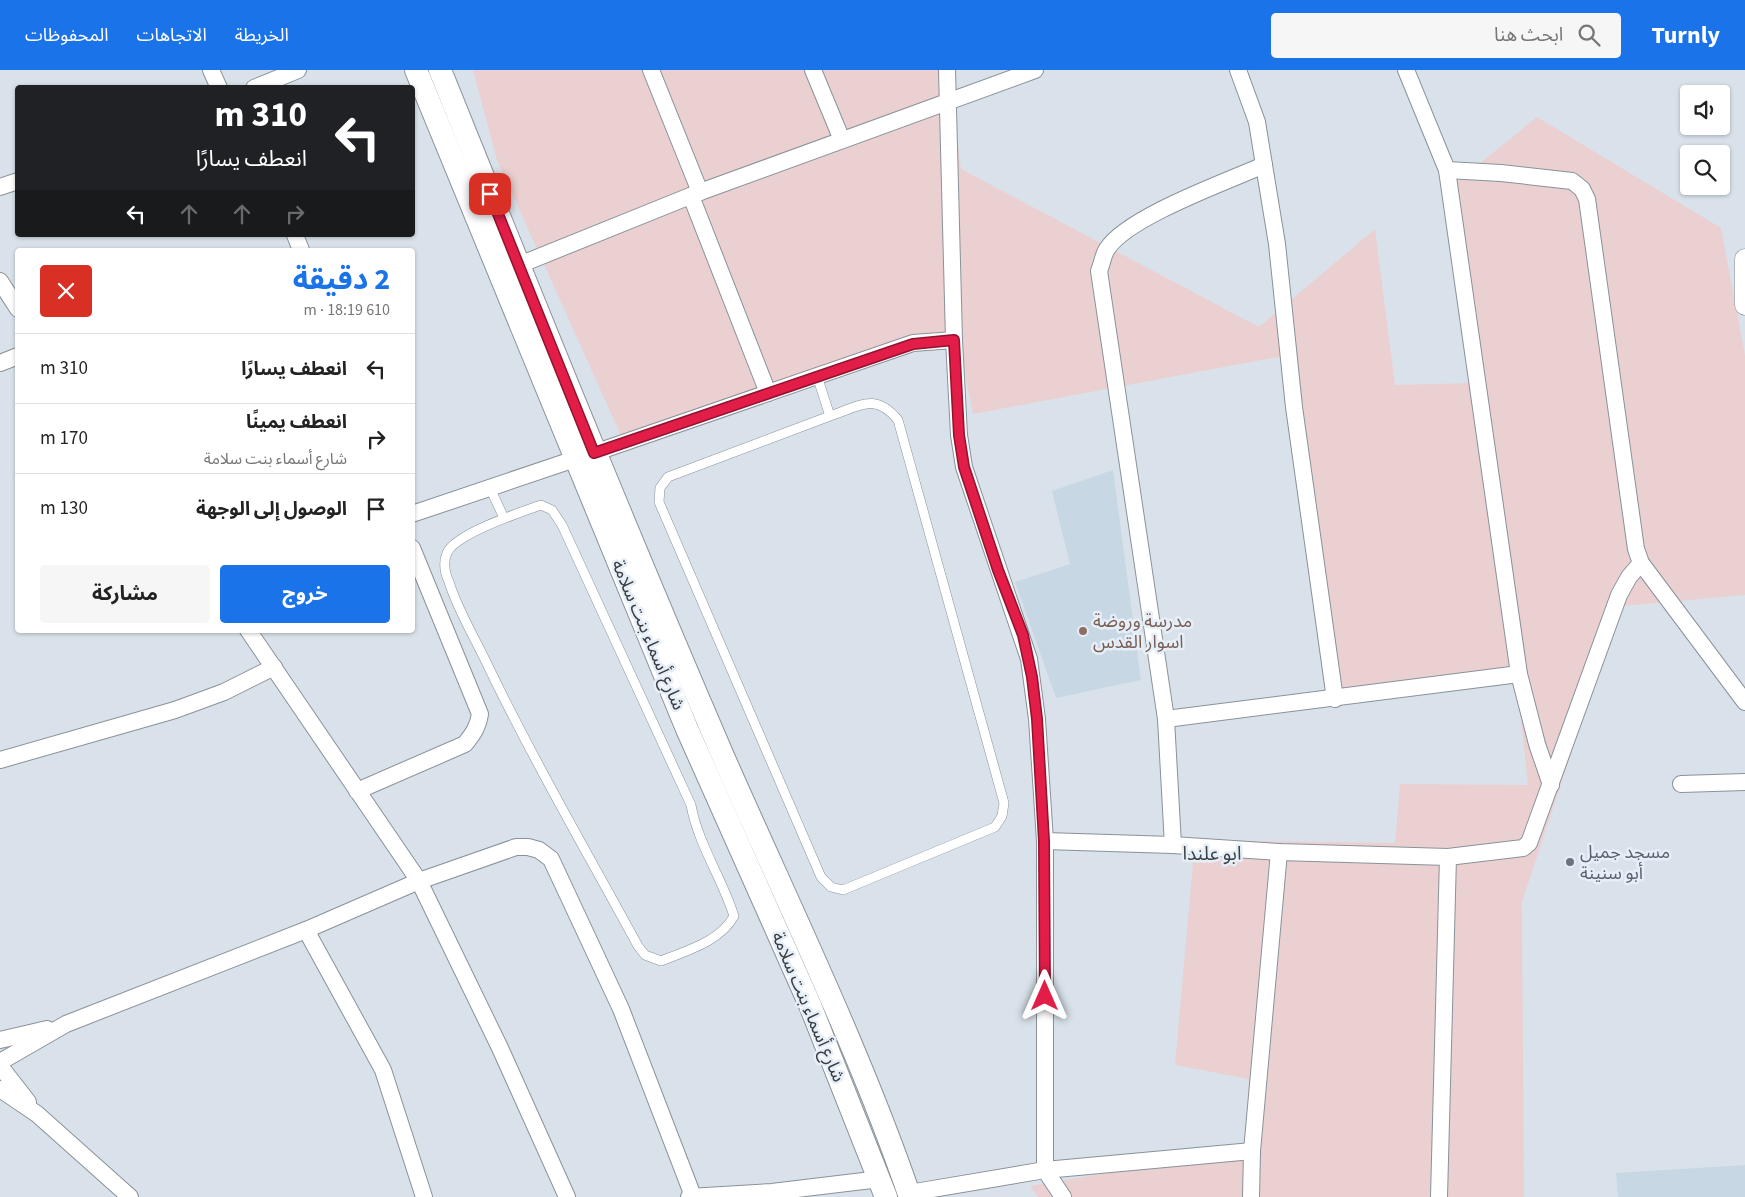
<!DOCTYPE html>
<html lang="ar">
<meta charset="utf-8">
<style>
body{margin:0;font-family:"Source Sans 3","Noto Sans Arabic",sans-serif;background:#f6f6f6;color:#222;direction:rtl;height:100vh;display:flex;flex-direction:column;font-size:19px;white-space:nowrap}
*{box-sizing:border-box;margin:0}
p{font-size:16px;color:#767676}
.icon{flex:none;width:28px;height:28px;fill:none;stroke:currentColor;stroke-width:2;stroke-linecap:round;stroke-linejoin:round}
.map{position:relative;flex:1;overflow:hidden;direction:ltr}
.panel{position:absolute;left:15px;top:178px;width:400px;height:385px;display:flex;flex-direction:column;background:#fff;border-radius:5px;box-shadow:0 1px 4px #0004;direction:rtl}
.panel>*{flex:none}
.top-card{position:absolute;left:15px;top:15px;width:400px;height:152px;border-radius:5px;box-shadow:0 1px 4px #0004;direction:rtl;background:#202124;color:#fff;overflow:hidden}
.buttons{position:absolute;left:1680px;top:15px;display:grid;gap:10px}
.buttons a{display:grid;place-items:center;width:50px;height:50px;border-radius:5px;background:#fff;box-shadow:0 1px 4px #0004;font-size:25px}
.pin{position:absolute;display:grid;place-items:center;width:42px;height:42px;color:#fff;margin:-21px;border-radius:10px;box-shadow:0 2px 8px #0006}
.me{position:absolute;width:55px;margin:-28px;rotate:0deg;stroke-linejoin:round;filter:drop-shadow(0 0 4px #0008)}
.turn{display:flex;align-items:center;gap:18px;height:105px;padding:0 25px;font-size:22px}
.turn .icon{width:65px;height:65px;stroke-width:2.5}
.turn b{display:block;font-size:35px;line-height:42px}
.lanes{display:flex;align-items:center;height:48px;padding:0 25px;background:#0003;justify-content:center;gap:25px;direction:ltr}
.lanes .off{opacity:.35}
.round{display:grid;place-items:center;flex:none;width:52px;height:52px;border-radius:5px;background:#f6f6f6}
.summary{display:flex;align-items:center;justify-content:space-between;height:85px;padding:0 25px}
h1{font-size:30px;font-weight:700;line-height:38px;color:#1a73e8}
.cta{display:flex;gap:10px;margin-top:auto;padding:10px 25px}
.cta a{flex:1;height:58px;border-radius:5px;background:#1a73e8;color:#fff;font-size:20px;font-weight:700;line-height:58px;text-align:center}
.cta a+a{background:#f6f6f6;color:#222}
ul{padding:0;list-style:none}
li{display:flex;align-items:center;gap:15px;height:70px;padding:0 25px;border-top:1px solid #e0e0e0}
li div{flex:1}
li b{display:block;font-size:19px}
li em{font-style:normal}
header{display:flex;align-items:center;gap:30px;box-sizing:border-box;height:70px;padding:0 25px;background:#1a73e8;color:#fff}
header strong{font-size:24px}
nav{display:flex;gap:28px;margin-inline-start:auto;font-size:18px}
.search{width:350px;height:45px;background:#f6f6f6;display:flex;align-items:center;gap:12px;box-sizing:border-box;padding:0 18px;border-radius:5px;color:#767676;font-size:19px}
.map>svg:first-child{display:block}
.commercial{fill:#ead0d0}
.built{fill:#c8d7e4}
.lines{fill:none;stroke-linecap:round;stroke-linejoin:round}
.service-casing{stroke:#899299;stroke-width:10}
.minor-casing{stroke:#899299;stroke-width:18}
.tertiary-casing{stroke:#899299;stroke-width:21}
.secondary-casing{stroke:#899299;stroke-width:24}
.service{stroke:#fff;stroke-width:9}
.minor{stroke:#fff;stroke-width:16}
.tertiary{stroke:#fff;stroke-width:20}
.secondary{stroke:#fff;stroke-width:22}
.route-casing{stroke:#92132f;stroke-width:12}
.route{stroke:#e11d48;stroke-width:9}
.education-dot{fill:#8d6e63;stroke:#e6eff8;stroke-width:2}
.worship-dot{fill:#6b7280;stroke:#e6eff8;stroke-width:2}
.labels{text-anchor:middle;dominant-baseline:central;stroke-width:5;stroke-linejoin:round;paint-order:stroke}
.education-label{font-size:18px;fill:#785e54;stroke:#e6eff8;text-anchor:start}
.street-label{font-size:18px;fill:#393c40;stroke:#e6eff8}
.worship-label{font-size:18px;fill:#5b616d;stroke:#e6eff8;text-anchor:start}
.neighbourhood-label{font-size:19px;fill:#3a4248;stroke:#e6eff8}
</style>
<header>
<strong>Turnly</strong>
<div class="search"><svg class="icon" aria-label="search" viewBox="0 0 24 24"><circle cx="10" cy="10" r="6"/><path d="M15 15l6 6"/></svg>ابحث هنا</div>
<nav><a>الخريطة</a><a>الاتجاهات</a><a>المحفوظات</a></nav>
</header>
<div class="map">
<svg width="1745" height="1127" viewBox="0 0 1745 1127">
<rect width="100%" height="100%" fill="#d9e2ea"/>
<polygon class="commercial" points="473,0 948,0 961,99 1259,257 1375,159 1395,315 1471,313 1443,123 1537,47 1721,158 1745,285 1745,525 1612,537 1586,639 1522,832 1524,1127 1038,1127 1030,1116 1245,1080 1249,1009 1175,995 1195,770 1395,773 1400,714 1528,715 1516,603 1335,627 1283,286 973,344 956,258 627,379 497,90"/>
<g class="built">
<polygon points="1113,400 1141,610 1056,628 1015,512 1070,494 1052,421"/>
<polygon points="1745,1095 1745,1127 1618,1127 1616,1103"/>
</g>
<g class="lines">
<defs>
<g id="service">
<path d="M817,306L830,346C860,336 875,322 898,350L1004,733L1002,746L995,757L843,820L831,817L821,807L659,432L660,418L668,407L830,346"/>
<polyline points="490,418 504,448"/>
<path d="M541,435L552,440L562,455L691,735C698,774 722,808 734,846C721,871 686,881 661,891L645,885L638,876C588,784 535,693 489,598C476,570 458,541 449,512C445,503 443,492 447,483C455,464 521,442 541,435Z"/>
</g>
<g id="minor">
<polyline points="211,0 219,18"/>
<polyline points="651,0 700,122"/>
<polyline points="813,0 842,70"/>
<polyline points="947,0 954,270 959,365 964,397 1029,589 1037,649 1045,771 1045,1100 1063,1127"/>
<polyline points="1238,0 1257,52 1264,95 1277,174 1294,337 1335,629"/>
<polyline points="1406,0 1447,100 1519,604 1537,674 1551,715"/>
<polyline points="254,18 298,0"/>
<polyline points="1447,100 1501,103 1572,111 1582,119 1587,129 1636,479 1641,493 1745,632"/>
<polyline points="0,117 18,111"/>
<polyline points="691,126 768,323"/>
<polyline points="295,165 301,180"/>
<polyline points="519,195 700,122 1035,0"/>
<polyline points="0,211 18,239"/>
<polyline points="0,293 18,286"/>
<polyline points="594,383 913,273 954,270"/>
<polyline points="412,444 575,389"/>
<polyline points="248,560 419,811 500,978 567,1127"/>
<polyline points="1166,649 1519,604"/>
<polyline points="0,690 175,640 224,622 274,597"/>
<polyline points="1681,714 1745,712"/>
<path d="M357,721L465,674C473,664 478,657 480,644L412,478"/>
<polyline points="1045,771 1173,775 1279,782 1448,787 1523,778 1529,773 1619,525 1629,507 1641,493"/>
<path d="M1173,775L1166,649L1099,201C1102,194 1103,185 1107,179C1127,147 1228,111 1264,95"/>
<polyline points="306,860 383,1000 424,1127"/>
<polyline points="0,970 47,959"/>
<polyline points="0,992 66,954 306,860 419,811 516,777 528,777 539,780 551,789 621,939 693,1126"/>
<polyline points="0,996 28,1032"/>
<polyline points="0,1019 37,1044 130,1127"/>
<polyline points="909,1123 1045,1100 1252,1081"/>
<polyline points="689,1127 772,1122 880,1109"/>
<polyline points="1251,1127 1252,1081 1279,782"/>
<polyline points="1439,1127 1448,787"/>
</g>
<polyline id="tertiary" points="1745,189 1745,235"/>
<g id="secondary">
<polyline points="416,0 687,659 810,935 886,1127"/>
<path d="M440,0C533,230 625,459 723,686C787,832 858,976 910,1127"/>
</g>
</defs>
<use href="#service" class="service-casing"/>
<use href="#minor" class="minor-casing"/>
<use href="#tertiary" class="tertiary-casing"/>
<use href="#secondary" class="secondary-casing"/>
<use href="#service" class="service"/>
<use href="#minor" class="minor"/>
<use href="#tertiary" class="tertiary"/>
<use href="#secondary" class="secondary"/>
</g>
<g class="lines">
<defs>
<polyline id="route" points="490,124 594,383 913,274 954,270 959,365 964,397 998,500 1023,565 1032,607 1037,649 1044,771 1045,926"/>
</defs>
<use href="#route" class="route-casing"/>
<use href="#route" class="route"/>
</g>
<circle class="education-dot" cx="1083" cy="561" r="5"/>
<circle class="worship-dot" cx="1570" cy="792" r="5"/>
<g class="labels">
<g class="education-label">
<text x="1093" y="551">مدرسة وروضة<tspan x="1093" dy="21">اسوار القدس</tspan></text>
</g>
<g class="street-label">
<text transform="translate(648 565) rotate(67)">شارع أسماء بنت سلامة</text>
<text transform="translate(808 937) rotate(67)">شارع أسماء بنت سلامة</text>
</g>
<g class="worship-label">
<text x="1580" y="782">مسجد جميل<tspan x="1580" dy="21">أبو سنينة</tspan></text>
</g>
<g class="neighbourhood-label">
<text x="1212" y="784">ابو علندا</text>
</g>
</g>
</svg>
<div class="buttons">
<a><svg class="icon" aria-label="sound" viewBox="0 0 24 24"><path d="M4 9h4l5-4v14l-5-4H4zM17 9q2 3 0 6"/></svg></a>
<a><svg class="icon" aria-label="search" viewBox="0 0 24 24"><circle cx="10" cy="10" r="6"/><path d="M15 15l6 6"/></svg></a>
</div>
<div class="pin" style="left:490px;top:124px;background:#d93025"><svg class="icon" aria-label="arrive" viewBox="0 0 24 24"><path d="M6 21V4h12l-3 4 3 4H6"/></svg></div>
<svg class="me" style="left:1045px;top:926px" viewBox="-20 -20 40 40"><path d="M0-17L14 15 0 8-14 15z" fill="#e11d48" stroke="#fff" stroke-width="4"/></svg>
<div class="top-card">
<div class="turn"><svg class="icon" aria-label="left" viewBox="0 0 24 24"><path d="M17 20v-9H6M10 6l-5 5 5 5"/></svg><div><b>310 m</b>انعطف يسارًا</div></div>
<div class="lanes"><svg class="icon" aria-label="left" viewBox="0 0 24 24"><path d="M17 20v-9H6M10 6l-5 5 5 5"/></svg><svg class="icon off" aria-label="ahead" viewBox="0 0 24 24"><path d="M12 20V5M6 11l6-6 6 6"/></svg><svg class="icon off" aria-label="ahead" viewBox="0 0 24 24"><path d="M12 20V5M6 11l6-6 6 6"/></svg><svg class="icon off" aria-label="right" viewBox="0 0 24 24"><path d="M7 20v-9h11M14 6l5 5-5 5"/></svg></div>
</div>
<section class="panel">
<div class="summary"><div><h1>2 دقيقة</h1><p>610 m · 18:19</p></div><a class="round" style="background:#d93025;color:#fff"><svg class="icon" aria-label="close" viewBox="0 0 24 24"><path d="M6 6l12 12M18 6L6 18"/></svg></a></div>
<ul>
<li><svg class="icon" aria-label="left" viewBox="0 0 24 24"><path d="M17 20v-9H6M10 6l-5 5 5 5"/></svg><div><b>انعطف يسارًا</b></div><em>310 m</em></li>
<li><svg class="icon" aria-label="right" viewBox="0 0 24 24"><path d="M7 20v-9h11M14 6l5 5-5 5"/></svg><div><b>انعطف يمينًا</b><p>شارع أسماء بنت سلامة</p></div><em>170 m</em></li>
<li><svg class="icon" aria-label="arrive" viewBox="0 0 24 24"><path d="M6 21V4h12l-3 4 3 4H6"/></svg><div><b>الوصول إلى الوجهة</b></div><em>130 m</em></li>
</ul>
<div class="cta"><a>خروج</a><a>مشاركة</a></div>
</section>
</div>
